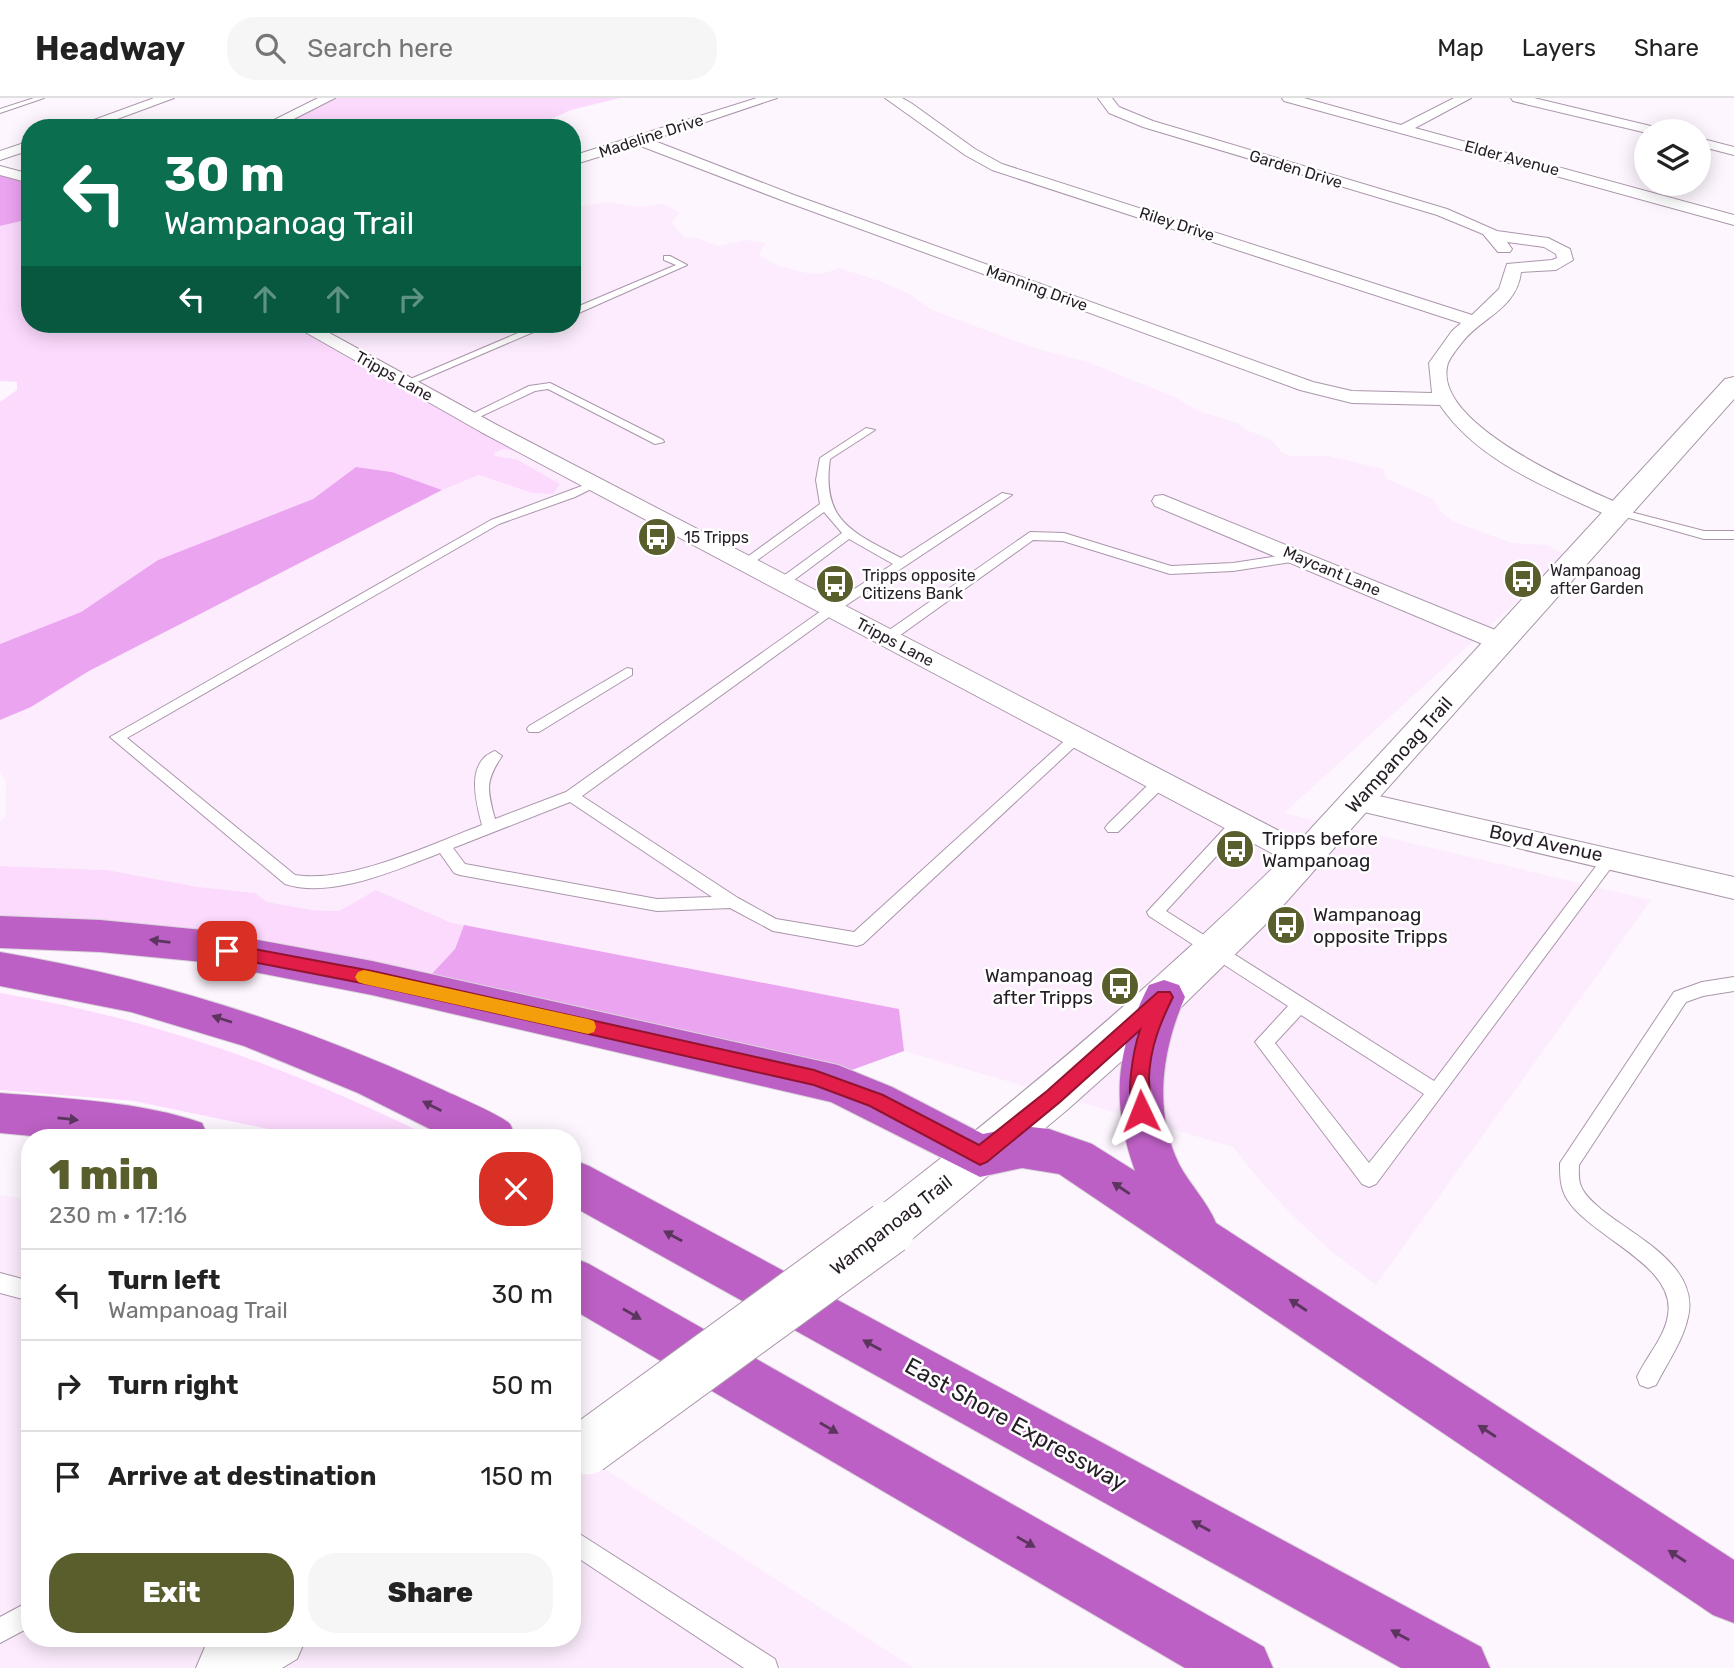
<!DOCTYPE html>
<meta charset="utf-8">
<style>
body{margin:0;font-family:Rubik,sans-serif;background:#f6f6f6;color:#222;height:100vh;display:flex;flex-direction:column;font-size:26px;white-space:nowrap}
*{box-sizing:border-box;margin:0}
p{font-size:23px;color:#767676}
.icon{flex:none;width:38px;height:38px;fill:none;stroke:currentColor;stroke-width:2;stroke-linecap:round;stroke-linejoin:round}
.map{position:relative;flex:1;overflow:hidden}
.sheet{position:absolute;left:21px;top:1031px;width:560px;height:518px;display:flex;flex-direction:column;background:#fff;border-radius:28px;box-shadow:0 4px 18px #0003}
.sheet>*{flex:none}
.top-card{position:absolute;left:21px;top:21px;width:560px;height:214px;border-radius:28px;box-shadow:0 4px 18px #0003;background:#0b6e4f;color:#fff;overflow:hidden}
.controls{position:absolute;left:1634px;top:21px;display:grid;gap:14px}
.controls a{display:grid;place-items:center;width:77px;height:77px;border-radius:50%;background:#fff;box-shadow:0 4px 18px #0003;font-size:35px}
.pin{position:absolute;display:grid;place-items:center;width:60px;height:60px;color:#fff;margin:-30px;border-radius:14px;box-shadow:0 4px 10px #0006}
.me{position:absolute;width:77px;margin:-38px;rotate:358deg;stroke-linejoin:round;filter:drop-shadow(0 0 5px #0008)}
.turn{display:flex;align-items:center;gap:24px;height:147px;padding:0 28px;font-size:32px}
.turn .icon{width:91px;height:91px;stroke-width:2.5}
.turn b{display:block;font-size:49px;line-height:60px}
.lanes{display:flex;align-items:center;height:66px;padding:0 28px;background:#0003;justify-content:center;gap:35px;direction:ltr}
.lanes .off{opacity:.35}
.round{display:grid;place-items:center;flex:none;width:74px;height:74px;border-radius:28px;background:#f6f6f6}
.summary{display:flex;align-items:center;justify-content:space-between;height:119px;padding:0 28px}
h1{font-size:42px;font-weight:800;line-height:52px;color:#595e2c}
.cta{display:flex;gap:14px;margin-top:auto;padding:14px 28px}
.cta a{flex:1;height:80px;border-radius:28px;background:#595e2c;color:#fff;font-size:28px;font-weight:800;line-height:80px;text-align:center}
.cta a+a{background:#f6f6f6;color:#222}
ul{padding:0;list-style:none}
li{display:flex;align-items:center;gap:21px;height:91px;padding:0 28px;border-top:2px solid #e0e0e0}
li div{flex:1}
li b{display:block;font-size:26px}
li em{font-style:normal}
header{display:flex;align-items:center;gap:42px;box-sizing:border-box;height:98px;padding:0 35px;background:#fff;border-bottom:2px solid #e0e0e0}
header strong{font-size:33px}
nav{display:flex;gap:38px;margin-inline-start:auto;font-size:24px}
.search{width:490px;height:63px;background:#f6f6f6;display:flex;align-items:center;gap:18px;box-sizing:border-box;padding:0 24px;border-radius:28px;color:#767676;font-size:26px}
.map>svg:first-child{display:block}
.built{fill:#fcecfd}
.green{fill:#fcdafe}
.forest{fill:#eba4f0}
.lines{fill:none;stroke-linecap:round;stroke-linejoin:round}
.service-casing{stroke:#aa96ab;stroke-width:2}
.minor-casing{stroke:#aa96ab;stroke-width:2}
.secondary-casing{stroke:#aa96ab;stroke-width:2}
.motorway-casing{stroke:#d8d6d8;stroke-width:2}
.service{fill:#fff;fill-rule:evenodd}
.minor{fill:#fff;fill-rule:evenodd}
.secondary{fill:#fff;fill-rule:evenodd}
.motorway{fill:#bd60c5;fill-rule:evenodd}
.secondary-bridge-casing{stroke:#aa96ab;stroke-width:55;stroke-linecap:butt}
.secondary-bridge{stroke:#fff;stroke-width:53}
.oneway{fill:#5b355e}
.route{fill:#e11d48;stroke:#92132f;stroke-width:2}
.slow{fill:#f59e0b}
.labels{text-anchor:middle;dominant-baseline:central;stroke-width:5;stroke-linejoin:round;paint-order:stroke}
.far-street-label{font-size:16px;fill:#261e26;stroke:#fff}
.far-poi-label{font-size:16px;fill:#261e26;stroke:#fff;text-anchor:start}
.street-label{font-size:19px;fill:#261e26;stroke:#fff}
.poi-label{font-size:19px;fill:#261e26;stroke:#fff;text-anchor:start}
.near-street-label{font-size:23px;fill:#261e26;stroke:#fff}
</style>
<header>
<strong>Headway</strong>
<div class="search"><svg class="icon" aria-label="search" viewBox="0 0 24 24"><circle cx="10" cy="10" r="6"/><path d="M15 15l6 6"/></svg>Search here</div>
<nav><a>Map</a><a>Layers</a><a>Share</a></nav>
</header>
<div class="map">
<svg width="1734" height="1570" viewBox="0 0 1734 1570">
<rect width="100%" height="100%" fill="#fef6ff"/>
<g class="built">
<polygon points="608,104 637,109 664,106 680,115 671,124 685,140 694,139 718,148 746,142 766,145 760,154 760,158 778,168 811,176 822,176 839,170 880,183 909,196 932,212 1034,250 1088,264 1175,299 1198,313 1238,325 1244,331 1272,342 1282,355 1291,358 1329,358 1383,371 1387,381 1433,401 1440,413 1454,424 1512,445 1547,447 1567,458 1284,715 1651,802 1376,1187 1331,1153 1292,1117 1261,1084 1233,1049 904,953 899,911 453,825 376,792 339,813 312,812 266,804 255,795 198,789 107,772 0,768 0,723 5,719 6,684 0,673 0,622 31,609 89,573 442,392 479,377 531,395 541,395 560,387 516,361 495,358 494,354 503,351 531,356 296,226 572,226 572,110"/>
<polygon points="0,1097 30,1101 30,1540 572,1540 572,1350 914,1570 0,1570"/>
</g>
<g class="green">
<polygon points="330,0 620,0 571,12 542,25 517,30 267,30"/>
<polygon points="30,121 30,226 295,226 531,356 503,351 494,355 495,358 516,361 560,386 553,396 532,395 479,377 442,392 392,374 356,369 313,401 158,462 81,514 0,546 0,304 17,292 17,284 0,283 0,128"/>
<polygon points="0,768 107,772 198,789 255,795 267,804 312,812 339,813 376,792 452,825 464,827 455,851 427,881 0,822"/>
<path d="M0,895C156,921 290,970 431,1039H306L134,1003L0,992Z"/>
</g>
<g class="forest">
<polygon points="0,76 30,86 30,121 0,128"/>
<polygon points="356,369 392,374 442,392 89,573 31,609 0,622 0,546 81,514 158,462 313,401"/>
<polygon points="464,827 899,911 904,953 849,973 427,881 455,851"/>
</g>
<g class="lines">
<defs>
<g id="service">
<polygon points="34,0 44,0 0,15 0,11"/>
<polygon points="664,158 670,158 687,167 572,218 572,211 676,167 664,162"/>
<polygon points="539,226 552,226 410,287 401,285"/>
<polygon points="550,285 663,342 664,344 655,346 548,291 535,293 473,322 464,320 529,288"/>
<path d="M866,330L875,332L830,361C821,424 853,434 901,460L1002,395L1012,397L836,514L582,698L738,800L776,821L854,834L1072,636H1082L1084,639L1082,642L863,846L857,848L773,833L730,810L657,813L460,777L454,775L440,755C396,772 332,801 285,786L110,639L491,422L595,383L601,386L575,399L499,426L127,640L295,777C349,786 432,746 482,727C476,704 465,664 495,653L502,658C485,683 487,692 495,721L566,694L828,508L893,466L849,441L786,488H778V482L842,435L824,414L749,468H741L739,465L820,406L816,382L820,360ZM570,704L712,799L657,801L465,766L453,750Z"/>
<polygon points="1619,411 1704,433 1734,433 1734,441 1704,441 1615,416 1615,412"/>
<polygon points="1030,434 1064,435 1171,468 1233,465 1298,455 1304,459 1298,463 1233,473 1170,476 1063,443 1033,442 892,543 882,543 882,537"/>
<polygon points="627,570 632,571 632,577 539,634 529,634 527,631 529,628"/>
<polygon points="1161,678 1168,683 1166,687 1118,734 1108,734 1105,730 1108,726 1156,679"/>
<path d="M1239,718L1247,724L1244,728L1166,813L1434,983L1606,755L1611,753L1619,759L1376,1086L1369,1089L1362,1086L1255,944L1288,908L1149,818L1147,814L1234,720ZM1301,917L1424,996L1369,1065L1275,945Z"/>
<path d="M1734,879V893L1703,898L1686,904L1579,1067C1579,1073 1578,1082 1581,1088C1584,1097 1595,1106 1602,1112C1634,1138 1700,1168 1688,1219C1683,1243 1667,1265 1656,1287L1648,1290L1640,1287L1637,1279C1646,1259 1665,1239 1668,1217C1677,1167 1590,1139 1567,1101C1560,1090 1560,1078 1560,1065L1674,894L1702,884Z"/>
<polygon points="0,1175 30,1183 30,1203 0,1195"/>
<polygon points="572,1431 775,1561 778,1570 744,1570 572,1456"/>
<polygon points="30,1503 30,1529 0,1545 0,1519"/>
</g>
<g id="minor">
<polygon points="154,0 174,0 93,30 72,30"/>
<polygon points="318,0 335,0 276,30 258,30"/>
<path d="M757,0H777L652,42L794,97L1313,284L1352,293L1432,295L1429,265L1452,233L1461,225L992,72L965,57L885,0H902L911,5L975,51L1002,66L1472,217L1499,191L1507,166L1552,162L1557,160L1556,156L1544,149L1507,144L1512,151L1510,154H1498L1483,136L1437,117L1143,29L1109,15L1098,0H1112L1119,9L1153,23L1447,111L1497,133L1548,140L1570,151L1573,162L1556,172L1521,174C1517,210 1483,219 1464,242C1459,248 1451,258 1448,265C1429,326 1584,390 1627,409L1630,414L1627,419H1611C1551,391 1478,364 1440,307L1352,305L1300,292L784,103L638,47L572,67V58Z"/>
<polygon points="1282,0 1304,0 1401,27 1454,0 1471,0 1415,30 1734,117 1734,127 1284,3"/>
<polygon points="1511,0 1534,0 1659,30 1661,33 1647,35 1513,3"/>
<polygon points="1699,40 1734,49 1734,57 1699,48"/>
<polygon points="30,43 30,52 0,62 0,53"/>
<polygon points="0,68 30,76 30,85 0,77"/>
<polygon points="291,226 313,226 495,326 1316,752 1321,760 1316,768 1306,771 1296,768 481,334"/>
<polygon points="1163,397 1510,538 1513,544 1510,550 1501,552 1492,550 1155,408 1152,403 1155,398"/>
<polygon points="1357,693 1734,779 1734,801 1347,710 1343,703 1347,696"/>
</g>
<g id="secondary">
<path d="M1734,279V301L1271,821L1171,919L1067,1012L906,1146L889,1153L872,1146L865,1130L872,1114C1020,1000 1161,882 1293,750L1725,281Z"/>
<polygon points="220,1540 306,1540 297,1561 282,1570 196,1570 205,1549"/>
</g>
<g id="motorway">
<path d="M0,818L100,822L203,832L372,863L838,967L892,989L983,1036L1022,1028L1049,1031L1092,1046L1135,1073C1110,1003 1116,952 1149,887L1164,882L1179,887L1185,899C1162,952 1153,1012 1179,1066C1190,1087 1207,1103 1216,1125L1734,1462V1525L1713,1517L1059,1076L1022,1070L980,1079L831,1004L372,897L203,864L100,854L0,850Z"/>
<path d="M0,854C153,880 291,923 432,987C447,994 499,1016 509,1025C512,1028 514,1036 516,1040H448L358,995L244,948L131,914L0,888Z"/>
<path d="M0,995C62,1000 144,1004 202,1025L209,1040H53L0,1035Z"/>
<polygon points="572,1061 589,1068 1481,1549 1490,1570 1401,1570 572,1108"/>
<polygon points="572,1159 589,1166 1264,1549 1273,1570 1185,1570 572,1211"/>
</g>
</defs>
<use href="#service" class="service-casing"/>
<use href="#minor" class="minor-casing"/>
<use href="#secondary" class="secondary-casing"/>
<use href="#motorway" class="motorway-casing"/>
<use href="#service" class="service"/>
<use href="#minor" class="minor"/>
<use href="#secondary" class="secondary"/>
<use href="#motorway" class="motorway"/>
<defs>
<polyline id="secondary-bridge" points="587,1350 889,1130"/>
</defs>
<use href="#secondary-bridge" class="secondary-bridge-casing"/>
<use href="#secondary-bridge" class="secondary-bridge"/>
</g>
<defs><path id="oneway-solid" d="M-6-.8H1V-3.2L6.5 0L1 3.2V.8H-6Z" transform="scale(1.75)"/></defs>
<g class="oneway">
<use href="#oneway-solid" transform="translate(160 843) rotate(-173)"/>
<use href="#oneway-solid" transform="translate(222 921) rotate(-162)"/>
<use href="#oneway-solid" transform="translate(432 1008) rotate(-153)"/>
<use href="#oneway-solid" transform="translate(68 1021) rotate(6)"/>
<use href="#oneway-solid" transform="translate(1121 1090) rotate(-146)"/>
<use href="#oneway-solid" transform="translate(673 1138) rotate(-151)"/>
<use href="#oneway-solid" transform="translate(1298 1207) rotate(-147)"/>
<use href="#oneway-solid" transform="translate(632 1216) rotate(30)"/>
<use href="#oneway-solid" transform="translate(872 1247) rotate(-151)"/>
<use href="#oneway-solid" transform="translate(829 1330) rotate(30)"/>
<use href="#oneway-solid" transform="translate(1487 1333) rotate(-147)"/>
<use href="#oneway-solid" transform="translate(1201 1428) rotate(-151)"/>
<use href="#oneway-solid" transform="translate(1026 1444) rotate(30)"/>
<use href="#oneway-solid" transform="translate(1677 1458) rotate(-147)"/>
<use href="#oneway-solid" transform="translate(1400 1537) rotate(-151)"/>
</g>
<path class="route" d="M227,846L372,873L814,972L883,997L979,1047L1047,993L1158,894H1170L1173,899C1160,925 1150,950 1149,980C1149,993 1153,1007 1148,1019L1141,1022L1134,1019C1125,998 1133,953 1140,932L1060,1004L987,1064L980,1067L870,1008L814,987L372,887L227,859L221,858L219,853L221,848Z"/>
<polygon class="slow" points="364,872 588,921 594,923 596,929 594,934 588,936 364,886 358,884 355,879 358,874"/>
<defs>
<symbol id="bus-disc" viewBox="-11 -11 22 22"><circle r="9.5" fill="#595e2c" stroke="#fff"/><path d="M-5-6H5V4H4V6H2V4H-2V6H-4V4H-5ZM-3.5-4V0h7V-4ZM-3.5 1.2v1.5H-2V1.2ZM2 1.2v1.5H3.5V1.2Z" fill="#fff"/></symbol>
</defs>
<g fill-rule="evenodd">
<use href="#bus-disc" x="635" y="417" width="44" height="44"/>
<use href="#bus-disc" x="1501" y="459" width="44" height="44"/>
<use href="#bus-disc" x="813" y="464" width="44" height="44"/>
<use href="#bus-disc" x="1213" y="729" width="44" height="44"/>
<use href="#bus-disc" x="1264" y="805" width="44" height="44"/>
<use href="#bus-disc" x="1098" y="866" width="44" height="44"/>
</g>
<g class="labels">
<g class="far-street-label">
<text transform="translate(651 38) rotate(-18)">Madeline Drive</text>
<text transform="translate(1512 60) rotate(15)">Elder Avenue</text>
<text transform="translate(1296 71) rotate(17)">Garden Drive</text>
<text transform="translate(1177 126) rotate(18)">Riley Drive</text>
<text transform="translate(1037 190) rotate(20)">Manning Drive</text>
<text transform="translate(394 278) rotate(29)">Tripps Lane</text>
<text transform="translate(1332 473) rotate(23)">Maycant Lane</text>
<text transform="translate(895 544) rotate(28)">Tripps Lane</text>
</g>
<g class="far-poi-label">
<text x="684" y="439">15 Tripps</text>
<text x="1550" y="472">Wampanoag<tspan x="1550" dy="18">after Garden</tspan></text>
<text x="862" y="477">Tripps opposite<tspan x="862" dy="18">Citizens Bank</tspan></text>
</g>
<g class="street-label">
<text transform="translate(1399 657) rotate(-48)">Wampanoag Trail</text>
<text transform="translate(1546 745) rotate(12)">Boyd Avenue</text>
<text transform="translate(891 1127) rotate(-38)">Wampanoag Trail</text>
</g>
<g class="poi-label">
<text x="1262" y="740">Tripps before<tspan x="1262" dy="22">Wampanoag</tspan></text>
<text x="1313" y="816">Wampanoag<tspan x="1313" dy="22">opposite Tripps</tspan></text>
<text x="1093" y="877" text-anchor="end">Wampanoag<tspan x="1093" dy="22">after Tripps</tspan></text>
</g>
<g class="near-street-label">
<text transform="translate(1016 1326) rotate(29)">East Shore Expressway</text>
</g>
</g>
</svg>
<div class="controls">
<a><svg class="icon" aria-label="layers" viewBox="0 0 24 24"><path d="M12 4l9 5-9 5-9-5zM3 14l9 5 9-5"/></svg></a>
</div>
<div class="pin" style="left:227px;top:853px;background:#d93025"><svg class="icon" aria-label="arrive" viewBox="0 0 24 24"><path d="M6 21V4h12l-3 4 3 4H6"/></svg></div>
<svg class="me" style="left:1141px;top:1013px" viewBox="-20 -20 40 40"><path d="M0-17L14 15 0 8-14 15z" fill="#e11d48" stroke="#fff" stroke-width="4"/></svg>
<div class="top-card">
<div class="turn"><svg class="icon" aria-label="left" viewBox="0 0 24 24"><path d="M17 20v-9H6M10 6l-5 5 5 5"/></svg><div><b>30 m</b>Wampanoag Trail</div></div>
<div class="lanes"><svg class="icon" aria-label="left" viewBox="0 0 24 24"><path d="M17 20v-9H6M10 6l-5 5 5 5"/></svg><svg class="icon off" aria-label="ahead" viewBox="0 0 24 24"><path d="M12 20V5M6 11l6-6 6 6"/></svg><svg class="icon off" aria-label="ahead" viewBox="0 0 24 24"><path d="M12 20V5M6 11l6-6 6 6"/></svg><svg class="icon off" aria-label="right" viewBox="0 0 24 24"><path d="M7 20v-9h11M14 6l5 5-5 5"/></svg></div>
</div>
<section class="sheet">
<div class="summary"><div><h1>1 min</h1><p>230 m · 17:16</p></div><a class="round" style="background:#d93025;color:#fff"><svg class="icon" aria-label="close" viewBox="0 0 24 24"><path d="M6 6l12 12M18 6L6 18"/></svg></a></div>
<ul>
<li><svg class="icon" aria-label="left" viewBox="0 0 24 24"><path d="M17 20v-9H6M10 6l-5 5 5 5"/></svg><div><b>Turn left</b><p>Wampanoag Trail</p></div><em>30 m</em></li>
<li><svg class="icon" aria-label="right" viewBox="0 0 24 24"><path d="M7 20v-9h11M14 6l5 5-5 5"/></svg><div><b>Turn right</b></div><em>50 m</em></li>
<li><svg class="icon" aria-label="arrive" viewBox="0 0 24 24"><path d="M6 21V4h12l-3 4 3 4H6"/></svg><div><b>Arrive at destination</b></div><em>150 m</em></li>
</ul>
<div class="cta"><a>Exit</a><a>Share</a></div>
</section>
</div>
